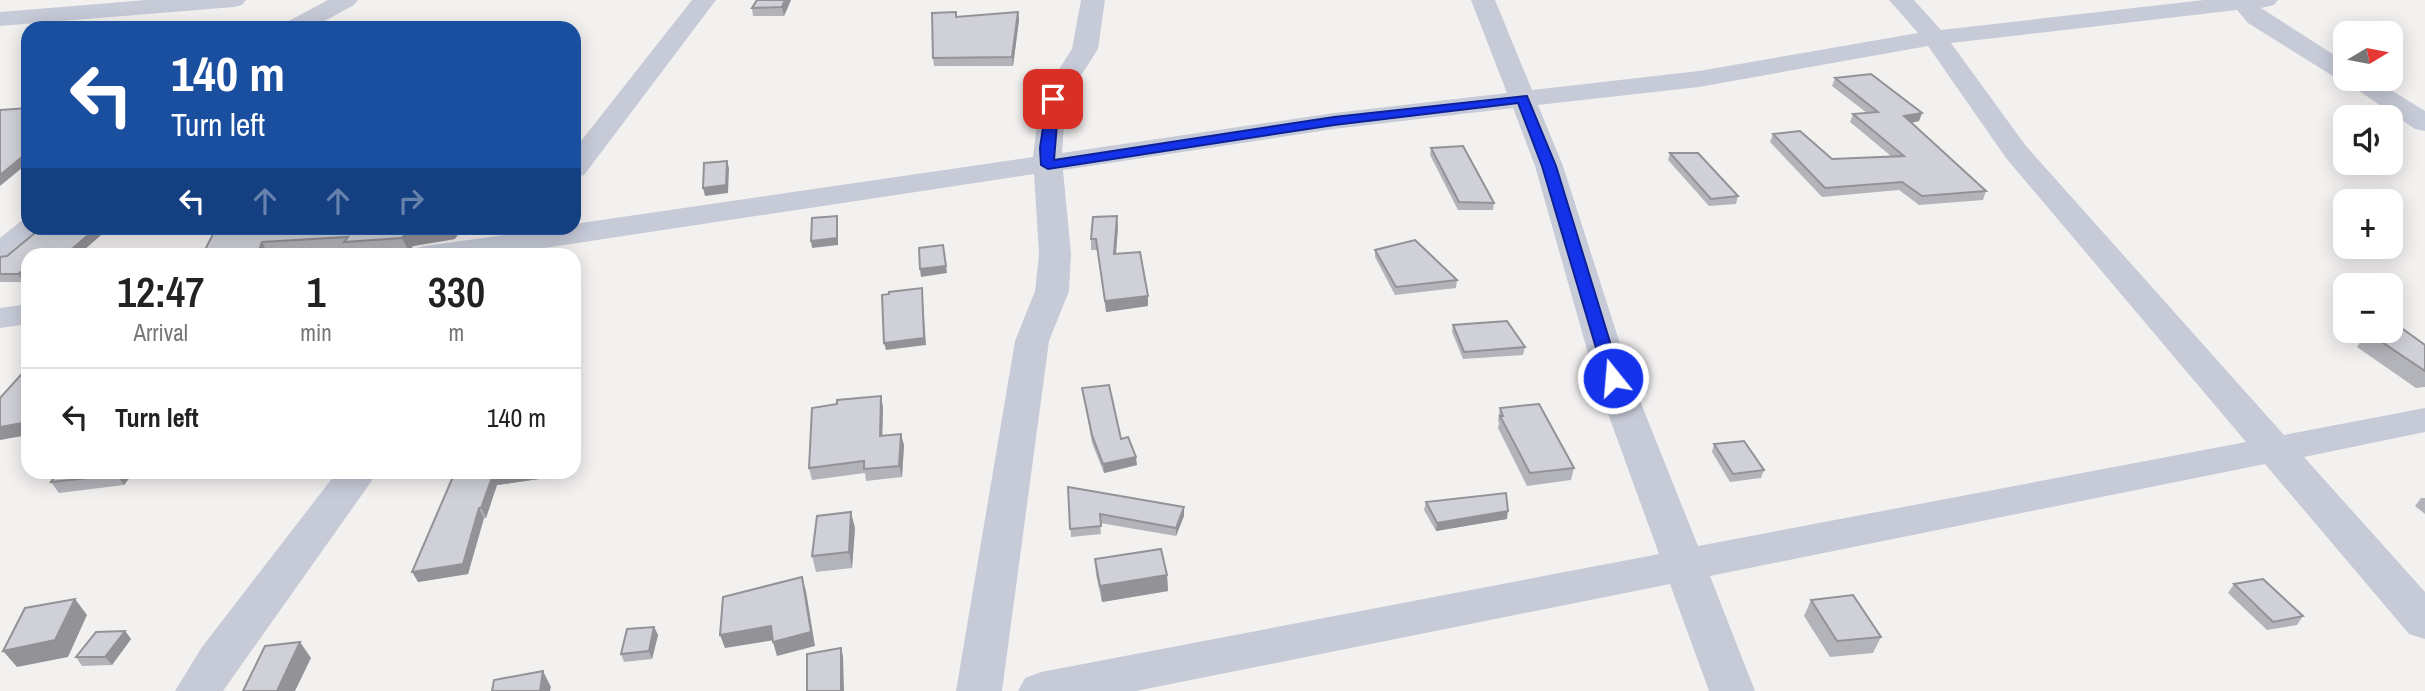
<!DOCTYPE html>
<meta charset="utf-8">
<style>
body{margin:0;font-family:"Archivo Narrow",sans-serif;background:#f2f2f2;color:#222;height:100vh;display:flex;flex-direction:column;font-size:26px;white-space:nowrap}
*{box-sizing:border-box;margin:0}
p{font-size:23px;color:#767676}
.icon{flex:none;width:38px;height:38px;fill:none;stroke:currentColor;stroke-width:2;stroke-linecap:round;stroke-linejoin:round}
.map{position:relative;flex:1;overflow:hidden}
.side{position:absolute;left:21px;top:248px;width:560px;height:231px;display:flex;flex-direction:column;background:#fff;border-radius:21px;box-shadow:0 4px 18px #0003}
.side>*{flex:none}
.top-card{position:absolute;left:21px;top:21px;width:560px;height:214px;border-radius:21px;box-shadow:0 4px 18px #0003;background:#1a4fa0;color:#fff;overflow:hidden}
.needle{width:46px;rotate:80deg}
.buttons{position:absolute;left:2333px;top:21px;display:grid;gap:14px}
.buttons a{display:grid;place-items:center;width:70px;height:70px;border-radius:14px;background:#fff;box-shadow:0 4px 18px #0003;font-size:35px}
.pin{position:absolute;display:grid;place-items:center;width:60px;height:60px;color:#fff;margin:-30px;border-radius:14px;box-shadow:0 4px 10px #0006}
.me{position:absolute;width:77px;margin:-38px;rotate:343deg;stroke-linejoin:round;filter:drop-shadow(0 0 5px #0008)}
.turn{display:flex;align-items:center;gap:24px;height:147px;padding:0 35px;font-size:32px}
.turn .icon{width:91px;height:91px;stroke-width:2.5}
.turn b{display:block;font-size:49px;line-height:60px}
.lanes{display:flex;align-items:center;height:66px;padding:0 35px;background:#0003;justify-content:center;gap:35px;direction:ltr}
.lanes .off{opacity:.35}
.eta{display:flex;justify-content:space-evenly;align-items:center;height:119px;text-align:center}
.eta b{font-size:42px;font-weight:600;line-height:49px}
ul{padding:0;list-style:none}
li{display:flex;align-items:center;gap:21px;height:98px;padding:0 35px;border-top:2px solid #e0e0e0}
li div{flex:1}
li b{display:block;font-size:26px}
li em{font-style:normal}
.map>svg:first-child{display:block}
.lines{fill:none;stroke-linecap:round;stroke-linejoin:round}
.street{fill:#c7cbd8;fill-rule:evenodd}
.wall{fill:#b3b4ba}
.shaded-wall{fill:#929297}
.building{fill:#d0d1d8;stroke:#929297;stroke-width:2}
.route{fill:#1332ea;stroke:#0c2098;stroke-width:2}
</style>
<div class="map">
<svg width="2425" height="691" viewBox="0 0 2425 691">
<rect width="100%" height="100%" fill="#f3f1f0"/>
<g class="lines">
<g class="street">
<polygon points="146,0 246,0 242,5 234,7 0,26 0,12"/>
<polygon points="328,0 358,0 354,5 312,28 282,28 285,23"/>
<polygon points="692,0 716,0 584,175 574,178 574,150"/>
<path d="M1081,0H1105L1098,49L1066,99L1062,153L1334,113L1507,93L1471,0H1495L1532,90L1699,71L1918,33L1889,0H1914L1941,30L2204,0H2278L2274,5L2261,8L2345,62V79H2373L2425,111V131L2415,129L2343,80L2336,78L2248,23L2237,10L1951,43L2026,146L2284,435L2425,408V432L2304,457L2425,592V639L2409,634L2265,464L1710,576L1755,691H1709L1670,584L1136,691H1018L1025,678L1041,672L1659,554L1595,378L1535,166L1513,108L1334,129L1063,170L1071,254L1069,291L1049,341L1002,691H956L1015,341L1035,291L1039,254L1034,174L492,256H409L414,249L425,246L554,228H574V224L1033,157L1040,99L1072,49ZM1928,46L2006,158L2246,442L1698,546L1631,378L1563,166L1538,105L1699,87Z"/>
<polygon points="28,220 28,228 48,228 11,261 0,264 0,238 21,221"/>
<polygon points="28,304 28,324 0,328 0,308"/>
<polygon points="337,472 378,472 223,691 175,691 202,647"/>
</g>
</g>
<g class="wall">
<polygon points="791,0 784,16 753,16 752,8"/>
<polygon points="1018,12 1019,20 1013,66 934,66 933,58 956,17"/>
<polygon points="1835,78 1922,113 1919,121 1911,123 1986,191 1983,200 1919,205 1899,190 1822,197 1770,142 1773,134 1832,159 1891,156 1850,122 1853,114 1867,113 1832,86"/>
<polygon points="1431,148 1494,203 1493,210 1458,210 1430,155"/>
<polygon points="1670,153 1738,196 1736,204 1709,206 1668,160"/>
<polygon points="1118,227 1116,254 1148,306 1106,312 1097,250 1091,250 1091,239"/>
<polygon points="41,228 109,228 77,256 28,256 24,282 0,282 0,257 7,256"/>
<polygon points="216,228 455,239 413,246 409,252 361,256 351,256 349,251 286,256 202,256"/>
<polygon points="1375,250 1457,280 1456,288 1395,295 1375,257"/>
<polygon points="1453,325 1525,347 1523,355 1463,359 1452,332"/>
<polygon points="2367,332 2425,345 2425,387 2416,388 2357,347"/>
<polygon points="1082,388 1121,439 1137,465 1104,473 1092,443"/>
<polygon points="883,407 882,435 904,445 902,477 866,481 865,473 812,480 809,468"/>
<polygon points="1500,408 1574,468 1571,480 1527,486 1498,428 1499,423 1498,420"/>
<polygon points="1714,444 1764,470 1761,478 1730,482 1712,452"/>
<polygon points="58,472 134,472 124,485 59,493 51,482"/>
<polygon points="455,472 541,472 539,479 497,485 486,518 484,518 468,574 418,582"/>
<polygon points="1068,487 1184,516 1176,536 1100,523 1101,534 1071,537"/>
<polygon points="2421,498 2425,498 2425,514 2415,506"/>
<polygon points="1426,502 1507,519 1436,531 1424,510"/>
<polygon points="855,528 852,568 816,572 812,556"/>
<polygon points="1095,559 1167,575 1168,591 1102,602 1096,575"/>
<polygon points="2234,584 2303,616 2297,625 2267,630 2228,593"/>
<polygon points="1811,600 1881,637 1873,653 1830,657 1804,616"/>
<polygon points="654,627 658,635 652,659 624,662 621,654"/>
<polygon points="125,631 131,639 112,665 82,666 76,657"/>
</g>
<g class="shaded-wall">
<polygon points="785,0 791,0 784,16 782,7"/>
<polygon points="1018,12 1019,20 1013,66 1012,57"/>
<polygon points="1922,113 1919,121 1901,125 1904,116"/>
<polygon points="28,152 28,163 0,186 0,175"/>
<polygon points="727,161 729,168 728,193 705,196 703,188"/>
<polygon points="837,216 838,223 838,245 812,248 811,241"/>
<polygon points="1117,216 1118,227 1115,265 1114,254"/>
<polygon points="96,228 109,228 77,256 64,256"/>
<polygon points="434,228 463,228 455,239 413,246 409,252 402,238 407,232"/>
<polygon points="262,242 269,256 257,256"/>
<polygon points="943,245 947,273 921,277 920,269"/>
<polygon points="28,266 28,278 24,282 18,274"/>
<polygon points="922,288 926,345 886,350 884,343"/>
<polygon points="574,296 577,303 574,309"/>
<polygon points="1148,296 1148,306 1106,312 1105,301"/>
<polygon points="881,396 883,407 882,447 880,436"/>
<polygon points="28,422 28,435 0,440 0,427"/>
<polygon points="901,434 904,445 902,477 899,466"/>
<polygon points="1136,457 1137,465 1104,473 1103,464"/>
<polygon points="119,472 134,472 124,485 117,475"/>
<polygon points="512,472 541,472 539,479 497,485 486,518 481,508 493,475"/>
<polygon points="1184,507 1184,516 1176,536 1176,528"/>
<polygon points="479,508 484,518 468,574 418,582 412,572"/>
<polygon points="1508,511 1507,519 1436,531 1437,523"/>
<polygon points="851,512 855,528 852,568 849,552"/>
<polygon points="1167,575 1168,591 1102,602 1100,586"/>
<polygon points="802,577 806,591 815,646 777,656 773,642"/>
<polygon points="75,599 87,615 68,657 17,667 3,651"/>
<polygon points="771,626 775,640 725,648 720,635"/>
<polygon points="654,627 658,635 652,659 649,651"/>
<polygon points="125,631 131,639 112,665 105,657"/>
<polygon points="300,642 311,658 295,691 277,691"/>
<polygon points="841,648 843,656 844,691 839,691"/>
<polygon points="543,671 551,687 550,691 540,691"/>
</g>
<g class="building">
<polygon points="757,0 785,0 782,7 752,8"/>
<polygon points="956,12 956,17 1018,12 1012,57 933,58 932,13"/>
<polygon points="1871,74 1922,113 1904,116 1986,191 1922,196 1902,182 1825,188 1773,134 1800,131 1832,159 1904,156 1853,114 1878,112 1835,78"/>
<polygon points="28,108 28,152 0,175 0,110"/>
<polygon points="1463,146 1494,203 1459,202 1431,148"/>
<polygon points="1670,153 1698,153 1738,196 1711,199"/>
<polygon points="727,161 726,185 703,188 704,163"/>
<polygon points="837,216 837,238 811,241 812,218"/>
<polygon points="1117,216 1114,254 1140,252 1148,296 1105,301 1096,239 1091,239 1093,217"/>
<polygon points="41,228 96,228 64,256 28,256 28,266 18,274 0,274 0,257 7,256"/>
<polygon points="216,228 434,228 407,232 402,238 344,242 348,237 262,242 257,256 202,256"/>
<polygon points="1415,240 1457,280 1396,287 1375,250"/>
<polygon points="943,245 946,266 920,269 919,248"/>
<polygon points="922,288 924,338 884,343 882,295 889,294 889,292"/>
<polygon points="1507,321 1525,347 1464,352 1453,325"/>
<polygon points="2400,327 2425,345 2425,371 2367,332 2390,331 2390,329"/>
<polygon points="28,367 28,422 0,427 0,398"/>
<polygon points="1109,385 1121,439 1128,437 1136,457 1103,464 1092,435 1082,388"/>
<polygon points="881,396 880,436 901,434 899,466 864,469 864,461 809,468 812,408 837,404 837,400"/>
<polygon points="1539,404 1574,468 1530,473 1500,416 1503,416 1500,408"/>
<polygon points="1744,441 1764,470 1733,474 1714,444"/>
<polygon points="58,472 119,472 117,475 51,482"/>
<polygon points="455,472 512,472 493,475 481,508 479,508 463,564 412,572"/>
<polygon points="1068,487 1184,507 1176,528 1100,514 1101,526 1070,529"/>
<polygon points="1506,493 1508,511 1437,523 1426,502"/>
<polygon points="851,512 849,552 812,556 817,516"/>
<polygon points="1161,549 1167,575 1100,586 1095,559"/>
<polygon points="802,577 811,632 773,642 771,626 720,635 723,597"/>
<polygon points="2263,579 2303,616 2273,622 2234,584"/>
<polygon points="1853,595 1881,637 1837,641 1811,600"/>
<polygon points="75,599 55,640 3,651 25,608"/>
<polygon points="654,627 649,651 621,654 627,629"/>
<polygon points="125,631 105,657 76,657 96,632"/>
<polygon points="300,642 277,691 243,691 265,646"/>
<polygon points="841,648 841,691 807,691 807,654"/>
<polygon points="543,671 540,691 492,691 494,680"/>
</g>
<polygon class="route" points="1053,95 1059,99 1054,160 1334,117 1527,96 1556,166 1621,378 1613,383 1605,378 1542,166 1518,103 1334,125 1048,169 1041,165 1040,148 1047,99"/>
</svg>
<div class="buttons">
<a><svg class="needle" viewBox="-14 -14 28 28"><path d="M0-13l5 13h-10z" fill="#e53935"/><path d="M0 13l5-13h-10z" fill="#767676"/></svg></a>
<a><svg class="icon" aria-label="sound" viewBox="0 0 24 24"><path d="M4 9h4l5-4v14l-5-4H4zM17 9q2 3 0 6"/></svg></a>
<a>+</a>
<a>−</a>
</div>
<div class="pin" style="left:1053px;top:99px;background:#d93025"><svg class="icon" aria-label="arrive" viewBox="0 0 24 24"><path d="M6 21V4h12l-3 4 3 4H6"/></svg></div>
<svg class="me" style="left:1613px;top:378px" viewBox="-20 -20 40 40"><circle r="17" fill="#1332ea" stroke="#fff" stroke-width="3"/><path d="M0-11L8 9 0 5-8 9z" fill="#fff"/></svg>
<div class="top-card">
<div class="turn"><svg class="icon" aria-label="left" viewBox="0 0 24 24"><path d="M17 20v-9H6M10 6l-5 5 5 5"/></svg><div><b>140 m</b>Turn left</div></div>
<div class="lanes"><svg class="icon" aria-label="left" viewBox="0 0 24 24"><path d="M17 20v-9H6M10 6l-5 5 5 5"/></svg><svg class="icon off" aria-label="ahead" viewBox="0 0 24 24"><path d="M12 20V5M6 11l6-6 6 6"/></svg><svg class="icon off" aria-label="ahead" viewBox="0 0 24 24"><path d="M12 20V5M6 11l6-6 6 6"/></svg><svg class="icon off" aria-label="right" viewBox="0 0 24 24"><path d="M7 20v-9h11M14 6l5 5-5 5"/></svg></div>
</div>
<section class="side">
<div class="eta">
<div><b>12:47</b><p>Arrival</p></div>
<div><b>1</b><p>min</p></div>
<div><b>330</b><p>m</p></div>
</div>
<ul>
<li><svg class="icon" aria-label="left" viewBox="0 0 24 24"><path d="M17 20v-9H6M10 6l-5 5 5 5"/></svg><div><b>Turn left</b></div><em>140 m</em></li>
</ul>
</section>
</div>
